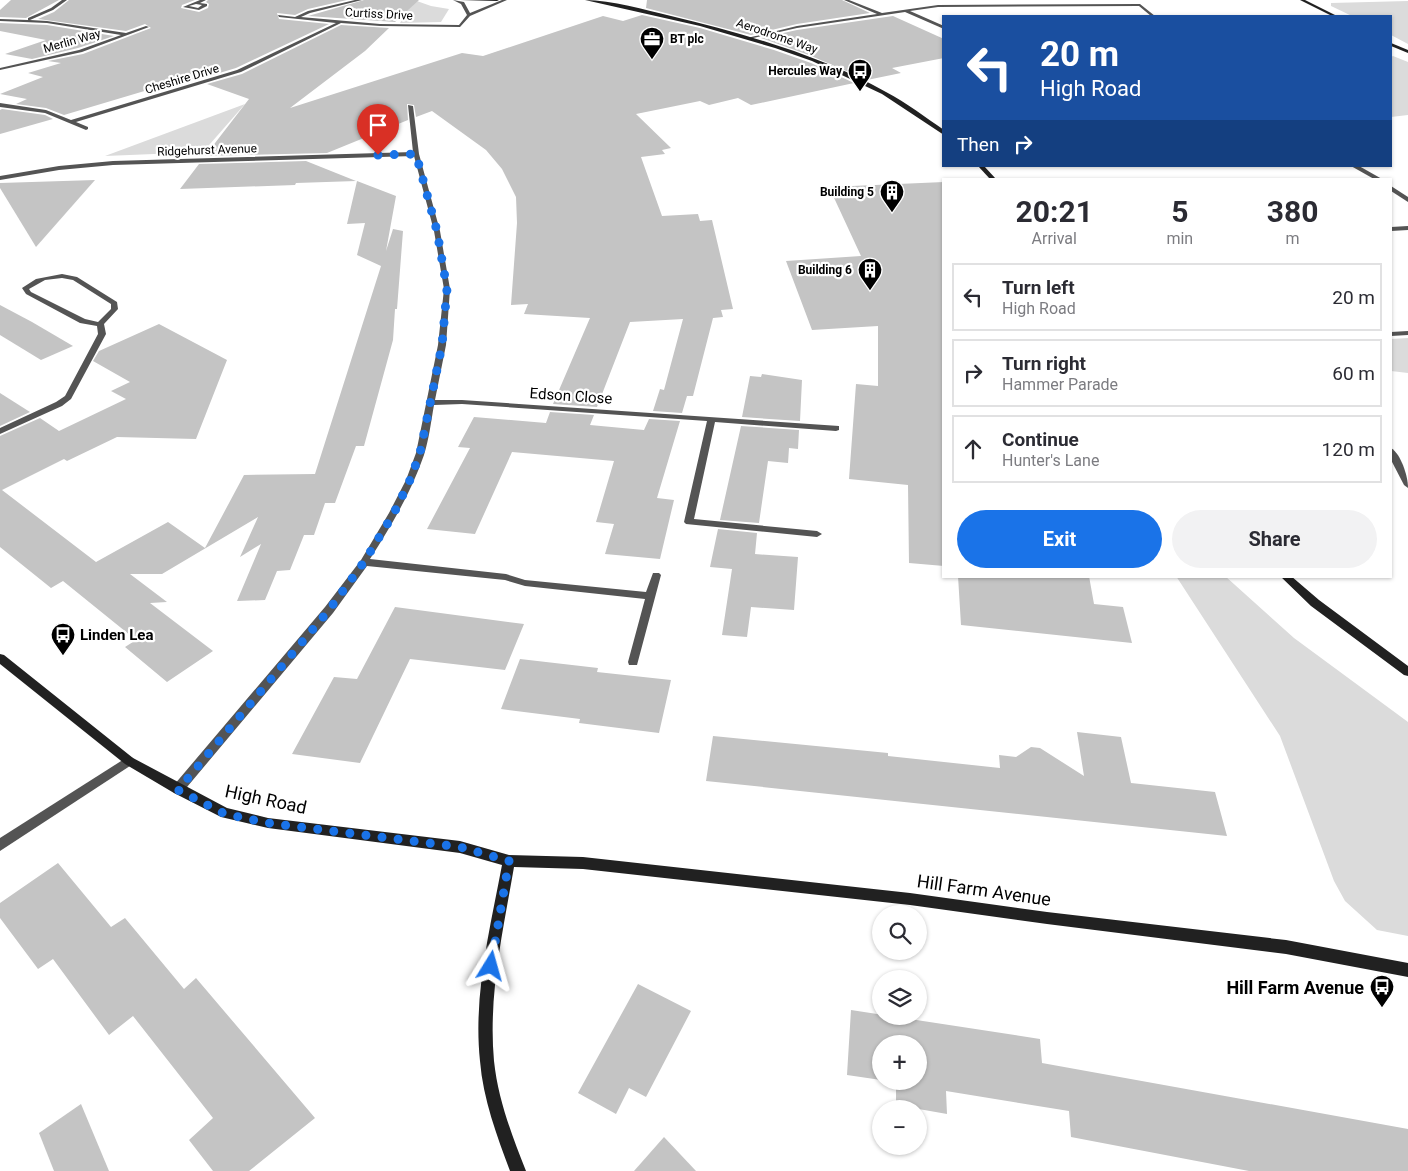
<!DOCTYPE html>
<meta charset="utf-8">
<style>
body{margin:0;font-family:Roboto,sans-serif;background:#f2f2f3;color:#2b2b33;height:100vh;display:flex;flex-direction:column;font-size:19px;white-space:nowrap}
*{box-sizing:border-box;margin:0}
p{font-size:16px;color:#7c7c81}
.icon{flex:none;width:28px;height:28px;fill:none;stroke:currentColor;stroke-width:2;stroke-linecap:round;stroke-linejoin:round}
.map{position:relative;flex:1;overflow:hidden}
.details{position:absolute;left:942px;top:178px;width:450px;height:400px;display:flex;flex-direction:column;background:#fff;border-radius:0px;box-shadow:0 1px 4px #0004}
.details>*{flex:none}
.banner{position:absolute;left:942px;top:15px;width:450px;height:152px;border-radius:0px;box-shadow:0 1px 4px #0004;background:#1a4fa0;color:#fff;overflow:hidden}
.controls{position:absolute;left:872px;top:905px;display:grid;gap:10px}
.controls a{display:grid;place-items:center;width:55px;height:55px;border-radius:50%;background:#fff;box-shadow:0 1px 4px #0004;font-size:25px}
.pin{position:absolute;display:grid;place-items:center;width:42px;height:42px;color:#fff;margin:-51px -21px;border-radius:50% 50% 50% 0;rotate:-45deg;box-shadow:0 0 5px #0007}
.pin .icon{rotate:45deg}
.me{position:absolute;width:55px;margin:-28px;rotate:8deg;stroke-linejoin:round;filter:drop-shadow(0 0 4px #0008)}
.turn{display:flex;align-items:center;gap:18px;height:105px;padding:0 15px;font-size:22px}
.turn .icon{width:65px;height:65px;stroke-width:2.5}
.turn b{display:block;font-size:35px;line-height:42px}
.then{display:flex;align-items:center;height:48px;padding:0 15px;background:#0003;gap:10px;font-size:19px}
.eta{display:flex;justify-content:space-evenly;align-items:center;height:85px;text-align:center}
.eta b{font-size:30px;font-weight:700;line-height:35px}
.action{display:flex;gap:10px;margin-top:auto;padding:10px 15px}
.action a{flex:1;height:58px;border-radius:30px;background:#1a73e8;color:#fff;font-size:20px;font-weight:700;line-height:58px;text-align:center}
.action a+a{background:#f2f2f3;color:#2b2b33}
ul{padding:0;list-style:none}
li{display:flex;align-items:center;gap:15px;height:68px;margin:0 10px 8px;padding:0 5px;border:2px solid #e1e1e2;border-radius:0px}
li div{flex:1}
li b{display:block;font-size:19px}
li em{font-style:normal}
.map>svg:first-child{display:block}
.green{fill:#dbdbdb}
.building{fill:#c4c4c4}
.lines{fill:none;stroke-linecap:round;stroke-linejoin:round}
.street{fill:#545454;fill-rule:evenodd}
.secondary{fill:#212121;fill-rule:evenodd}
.route{stroke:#1a73e8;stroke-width:9;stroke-dasharray:0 16.2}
.labels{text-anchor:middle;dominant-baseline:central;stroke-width:4.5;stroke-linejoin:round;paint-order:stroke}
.far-street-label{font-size:12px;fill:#000;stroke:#fff}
.far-poi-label{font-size:12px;font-weight:bold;fill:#000;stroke:#fff;text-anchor:end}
.street-label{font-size:15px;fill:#000;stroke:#fff}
.poi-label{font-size:15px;font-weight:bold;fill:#000;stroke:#fff;text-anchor:start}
.near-street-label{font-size:18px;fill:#000;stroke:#fff}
.near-poi-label{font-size:18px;font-weight:bold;fill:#000;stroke:#fff;text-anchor:end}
</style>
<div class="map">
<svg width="1408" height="1171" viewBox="0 0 1408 1171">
<rect width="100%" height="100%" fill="#fff"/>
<g class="green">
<polygon points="414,0 431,6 449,9 441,22 400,23 407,12 401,10"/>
<polygon points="1408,1 1408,44 1391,35 1391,16 1352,16 1331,6 1331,3"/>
<polygon points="1393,56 1408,62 1408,115 1391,117 1391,57"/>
<polygon points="245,104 203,152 105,156"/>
<polygon points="1408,338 1408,373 1391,371 1391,339"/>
<polygon points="1176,576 1225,576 1294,638 1408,722 1408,936 1377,930 1345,901 1334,881 1280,736"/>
</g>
<g class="building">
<polygon points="11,0 59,0 26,18 0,17 0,10"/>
<polygon points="69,0 195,0 182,5 181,8 199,12 208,8 209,4 206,2 208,0 347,0 308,9 295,15 277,13 279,19 329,24 236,68 196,80 188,78 64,115 46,108 16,104 27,99 0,94 43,77 28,73 61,63 48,61 83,54 151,28 145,24 126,31 38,19 54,12"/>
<polygon points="364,0 419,0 395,22 308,16"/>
<polygon points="647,0 842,0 870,13 797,24 751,35 646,8"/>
<polygon points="642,15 700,28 774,50 811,63 854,83 751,105 738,98 709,105 700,101 636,114 671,148 662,150 665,154 641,157 662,216 698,214 700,221 712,220 733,309 721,310 723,317 713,318 693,396 687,396 682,413 653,411 660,389 664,390 683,319 630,322 597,407 553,404 590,318 524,314 528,304 511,305 517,223 516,197 502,169 486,150 432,111 416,117 414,105 407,104 408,120 327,153 205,156 249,99 207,84 242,74 341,25 389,28 365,51 290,108 462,53 483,56 603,16 623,21"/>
<polygon points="893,16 944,39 944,58 892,68 901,73 867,80 809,55 761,38 797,30"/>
<polygon points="0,23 47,25 114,36 78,48 32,59 5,54 46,40 0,31"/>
<polygon points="2,109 45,115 53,119 0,134 0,110"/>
<polygon points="306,161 356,181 296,183 295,185 180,189 199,164"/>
<polygon points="95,180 36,247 0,188 0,183"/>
<polygon points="357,181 396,196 386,251 393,229 403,231 397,309 395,309 393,340 364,446 356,446 335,503 325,503 314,535 304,535 290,570 277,571 265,600 237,601 261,544 240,557 258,517 162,574 130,574 167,602 150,603 213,651 167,682 125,647 136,640 63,581 51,588 0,547 0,436 40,418 59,431 126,399 111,391 130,382 93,361 99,351 159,324 227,360 196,439 117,437 67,461 64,459 2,490 96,562 168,522 205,548 244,475 315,474 381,266 357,255 365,223 347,224"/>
<polygon points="944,182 944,566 909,563 908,485 849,479 856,384 878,386 878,326 812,330 786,261 861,256 829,187"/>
<polygon points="0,305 32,322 73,346 41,360 0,335"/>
<polygon points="762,374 802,380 800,421 742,417 750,376 761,377"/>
<polygon points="0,393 30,412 0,426"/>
<polygon points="550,412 594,415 590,425 644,430 649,419 680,421 657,498 674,500 660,559 605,554 614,524 596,522 614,461 512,452 475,534 427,529 470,448 458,447 474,417 546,423"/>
<polygon points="741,426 799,430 798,449 789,448 788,463 768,461 759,523 720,520"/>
<polygon points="718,529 757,533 755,554 798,557 794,610 751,607 747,637 722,635 732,569 710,567"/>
<polygon points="958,576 1089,576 1094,604 1123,607 1132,643 961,625"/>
<polygon points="395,607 524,624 505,670 410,659 360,763 292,754 334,677 357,679"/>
<polygon points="520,659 598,668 597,672 671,680 659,733 579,723 580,719 501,709"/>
<polygon points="1077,732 1121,737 1131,783 1215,792 1227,836 706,781 713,736 888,753 888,756 1000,768 999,755 1016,757 1031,747 1040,748 1084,776"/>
<polygon points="58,863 111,927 125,918 184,989 196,978 315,1118 249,1171 213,1171 189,1140 213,1118 133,1016 109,1035 53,959 38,969 0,918 0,903"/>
<polygon points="638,984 691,1011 646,1097 629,1088 616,1114 578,1093"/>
<polygon points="851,1010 1040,1039 1042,1063 1408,1129 1408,1171 1249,1171 1071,1137 1069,1111 946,1091 947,1114 896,1105 896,1083 888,1081 919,1081 919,1044 881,1044 881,1080 847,1075"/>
<polygon points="81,1104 109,1171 54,1171 39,1133"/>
<polygon points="664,1137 696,1171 634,1171"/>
</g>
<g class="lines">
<g class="street">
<polygon points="62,0 67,0 53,10 30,20 47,21 126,33 146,26 149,27 82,52 0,70 0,68 79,50 121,35 47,23 0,21 0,19 28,20 28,18 51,8"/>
<path d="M200,0H206L200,3L207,4V6L199,10L183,7ZM196,4L202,5L198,8L189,6Z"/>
<polygon points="355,0 362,0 310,13 301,17 380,24 459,25 467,15 461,4 453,0 464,2 470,13 502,0 507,0 470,16 460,27 380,26 341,23 241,72 76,122 88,127 88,129 86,130 45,113 0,107 0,103 46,110 71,120 237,70 336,23 279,17 278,15 295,17 308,11"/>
<polygon points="844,0 849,0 882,13 938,5 1140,4 1155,16 1151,16 1139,6 938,7 910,11 944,26 944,29 905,12 797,28 749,39 747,38 797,26 877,14"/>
<path d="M408,105L413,106L419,154L440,231L450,289L446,345L435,400H462L839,426V430L836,431L715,422L694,519L817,531L822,534L817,537L686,524L684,522L707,421L462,404L434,405C431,422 429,439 424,455C411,493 391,526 370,559L506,574L525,580L646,592L653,573H659L661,575L637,665H629L628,662L645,599L525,586L505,580L367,566L333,613L182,793L178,794L174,793L172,789L174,785L325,607L361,560L389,513L406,480L416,453L438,345L444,289L434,231L414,156L113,165L59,170L0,180V176L59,166L113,161L413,152Z"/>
<polygon points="1351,166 1359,166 1382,179 1374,179"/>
<polygon points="1391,186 1408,197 1408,202 1391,191"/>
<polygon points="1408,226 1408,230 1391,231 1391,227"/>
<path d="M62,274L77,277L117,302L118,309L104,324L106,334L71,399L62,406L0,434V428L56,402L65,396L98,334L97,326L80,323L26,294L22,288L36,279ZM62,278L73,280L111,304V309L98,322L85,319L31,292L29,289L45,280Z"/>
<polygon points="1408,331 1408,335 1391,336 1391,332"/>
<path d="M1391,448C1401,454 1408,476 1408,488L1404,485L1391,460Z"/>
<polygon points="129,756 133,758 135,761 133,764 0,851 0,838"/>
</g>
<g class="secondary">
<polygon points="460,0 499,0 497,1"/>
<path d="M585,0C612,0 645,10 671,16C745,34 820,55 886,92C907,103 925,117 944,130V135L882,94L812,61L775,48L700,26Z"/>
<polygon points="1300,0 1305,0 1337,16 1332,16"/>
<polygon points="1391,43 1408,50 1408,53 1391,46"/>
<polygon points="978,166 984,166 996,179 990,179"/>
<polygon points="1280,576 1291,576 1319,600 1408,666 1408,676 1404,675 1311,606"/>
<path d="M0,654L4,655L133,758L227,808L268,818L460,841L509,855L583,857L910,893L1047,912L1286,940L1408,963V977L1286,954L1047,924L910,905L583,869L514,867C503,931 488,996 494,1061C498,1099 512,1136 526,1171H510C497,1136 483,1099 480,1061C473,995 490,929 502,865L460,853L268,828L221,817L174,793L125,764L0,664Z"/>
</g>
</g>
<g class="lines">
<polyline class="route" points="378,155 416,154 437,231 447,289 442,345 420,453 410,480 394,513 364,562 329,610 178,790 225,814 268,823 460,847 509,861 491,966"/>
</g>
<defs>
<symbol id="office-pin" viewBox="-11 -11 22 30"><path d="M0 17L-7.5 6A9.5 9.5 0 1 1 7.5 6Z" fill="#000" stroke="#fff"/><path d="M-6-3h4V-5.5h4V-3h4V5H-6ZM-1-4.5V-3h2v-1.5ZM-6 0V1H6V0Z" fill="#fff"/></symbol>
<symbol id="bus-pin" viewBox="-11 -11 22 30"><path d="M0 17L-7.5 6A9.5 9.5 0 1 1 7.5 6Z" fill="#000" stroke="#fff"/><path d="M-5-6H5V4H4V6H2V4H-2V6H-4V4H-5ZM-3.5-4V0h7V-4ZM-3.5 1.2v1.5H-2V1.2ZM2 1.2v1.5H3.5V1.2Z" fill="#fff"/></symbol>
<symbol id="building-pin" viewBox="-11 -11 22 30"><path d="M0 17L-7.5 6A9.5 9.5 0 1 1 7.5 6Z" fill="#000" stroke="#fff"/><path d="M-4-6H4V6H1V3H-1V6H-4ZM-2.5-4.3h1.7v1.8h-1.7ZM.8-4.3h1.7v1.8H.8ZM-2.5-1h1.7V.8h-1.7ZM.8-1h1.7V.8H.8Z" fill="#fff"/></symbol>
</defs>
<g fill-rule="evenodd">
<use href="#office-pin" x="638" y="25" width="28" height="38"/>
<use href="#bus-pin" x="846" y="57" width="28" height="38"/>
<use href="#building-pin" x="878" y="178" width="28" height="38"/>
<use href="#building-pin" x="856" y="256" width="28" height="38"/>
<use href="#bus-pin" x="49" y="621" width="28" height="38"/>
<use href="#bus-pin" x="1368" y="973" width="28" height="38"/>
</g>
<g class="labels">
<g class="far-street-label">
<text transform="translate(379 14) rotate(3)">Curtiss Drive</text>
<text transform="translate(777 36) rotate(19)">Aerodrome Way</text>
<text transform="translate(72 41) rotate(-16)">Merlin Way</text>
<text transform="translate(182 79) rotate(-17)">Cheshire Drive</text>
<text transform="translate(207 150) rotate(-2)">Ridgehurst Avenue</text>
</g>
<g class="far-poi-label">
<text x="670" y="39" text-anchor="start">BT plc</text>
<text x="842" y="71">Hercules Way</text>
<text x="874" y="192">Building 5</text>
<text x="852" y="270">Building 6</text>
</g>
<g class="street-label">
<text transform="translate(571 396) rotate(4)">Edson Close</text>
</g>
<g class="poi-label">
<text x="80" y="635">Linden Lea</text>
</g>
<g class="near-street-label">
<text transform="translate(266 799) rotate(12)">High Road</text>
<text transform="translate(984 890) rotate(8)">Hill Farm Avenue</text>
</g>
<g class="near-poi-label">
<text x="1364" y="987">Hill Farm Avenue</text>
</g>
</g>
</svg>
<div class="controls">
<a><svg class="icon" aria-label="search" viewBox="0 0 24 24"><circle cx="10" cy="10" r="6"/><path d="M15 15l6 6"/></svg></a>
<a><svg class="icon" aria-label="layers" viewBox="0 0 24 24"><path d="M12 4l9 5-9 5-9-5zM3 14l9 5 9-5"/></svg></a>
<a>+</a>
<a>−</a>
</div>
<div class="pin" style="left:378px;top:155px;background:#d93025"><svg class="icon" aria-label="arrive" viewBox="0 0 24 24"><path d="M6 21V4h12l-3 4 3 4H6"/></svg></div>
<svg class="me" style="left:491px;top:966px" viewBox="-20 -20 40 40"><path d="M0-17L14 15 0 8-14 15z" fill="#1a73e8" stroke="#fff" stroke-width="4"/></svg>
<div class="banner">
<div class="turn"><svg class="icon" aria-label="left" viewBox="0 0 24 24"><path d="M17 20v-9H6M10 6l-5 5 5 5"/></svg><div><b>20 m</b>High Road</div></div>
<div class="then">Then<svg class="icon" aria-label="right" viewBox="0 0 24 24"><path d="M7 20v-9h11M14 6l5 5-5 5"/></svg></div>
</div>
<section class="details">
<div class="eta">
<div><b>20:21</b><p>Arrival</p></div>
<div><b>5</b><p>min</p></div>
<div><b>380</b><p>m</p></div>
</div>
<ul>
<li><svg class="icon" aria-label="left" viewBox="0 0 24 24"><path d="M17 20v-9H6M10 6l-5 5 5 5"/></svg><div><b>Turn left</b><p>High Road</p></div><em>20 m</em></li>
<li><svg class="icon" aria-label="right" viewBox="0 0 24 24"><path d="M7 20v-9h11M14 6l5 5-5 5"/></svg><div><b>Turn right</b><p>Hammer Parade</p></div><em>60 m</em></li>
<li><svg class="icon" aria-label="ahead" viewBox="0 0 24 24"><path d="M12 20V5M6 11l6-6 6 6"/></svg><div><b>Continue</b><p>Hunter's Lane</p></div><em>120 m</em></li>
</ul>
<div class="action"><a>Exit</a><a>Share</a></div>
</section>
</div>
